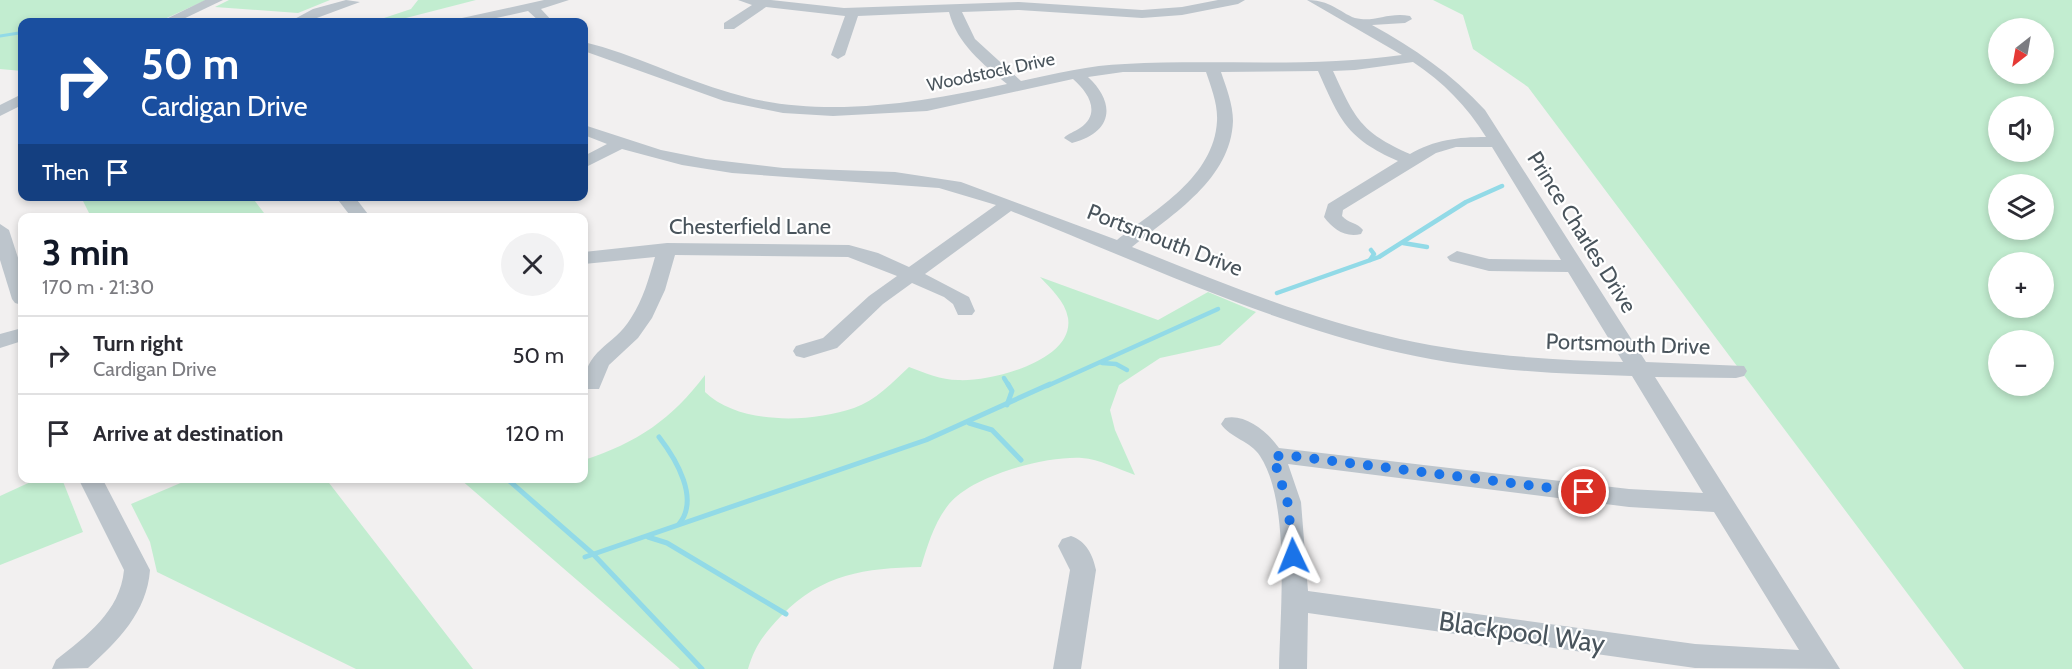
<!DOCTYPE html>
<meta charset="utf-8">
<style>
body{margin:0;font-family:Cabin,sans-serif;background:#f2f2f3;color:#2b2b33;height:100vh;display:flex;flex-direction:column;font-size:22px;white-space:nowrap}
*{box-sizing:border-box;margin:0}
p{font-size:20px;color:#7c7c81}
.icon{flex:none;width:33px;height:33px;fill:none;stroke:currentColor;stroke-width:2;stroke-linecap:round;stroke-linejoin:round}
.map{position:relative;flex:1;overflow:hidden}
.sheet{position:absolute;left:18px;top:213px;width:570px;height:270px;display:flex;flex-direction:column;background:#fff;border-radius:12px;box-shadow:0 3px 9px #0003}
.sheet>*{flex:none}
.top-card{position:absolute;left:18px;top:18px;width:570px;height:183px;border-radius:12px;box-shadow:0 3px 9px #0003;background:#1a4fa0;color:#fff;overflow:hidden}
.needle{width:39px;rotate:211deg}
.buttons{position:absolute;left:1988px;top:18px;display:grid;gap:12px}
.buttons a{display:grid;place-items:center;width:66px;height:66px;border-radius:50%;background:#fff;box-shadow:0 3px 9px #0003;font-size:30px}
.pin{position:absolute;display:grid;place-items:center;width:51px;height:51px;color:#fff;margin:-26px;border:3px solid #fff;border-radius:50%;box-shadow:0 2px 6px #0007}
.me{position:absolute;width:66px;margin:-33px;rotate:358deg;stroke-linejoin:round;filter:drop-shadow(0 0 4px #0008)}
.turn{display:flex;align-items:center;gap:21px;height:126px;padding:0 24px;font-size:27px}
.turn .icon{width:78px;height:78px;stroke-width:2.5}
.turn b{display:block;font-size:42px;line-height:51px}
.then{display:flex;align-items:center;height:57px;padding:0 24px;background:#0003;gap:12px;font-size:22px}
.round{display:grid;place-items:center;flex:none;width:63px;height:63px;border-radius:32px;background:#f2f2f3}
.overview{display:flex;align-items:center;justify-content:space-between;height:102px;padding:0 24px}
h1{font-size:36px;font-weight:700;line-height:45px;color:#111827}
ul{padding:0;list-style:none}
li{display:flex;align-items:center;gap:18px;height:78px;padding:0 24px;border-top:2px solid #e1e1e2}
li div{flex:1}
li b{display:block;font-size:22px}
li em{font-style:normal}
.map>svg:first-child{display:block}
.green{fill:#c2edd0;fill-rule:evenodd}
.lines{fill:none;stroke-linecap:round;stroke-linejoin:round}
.stream-far2{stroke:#92dae7;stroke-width:3}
.stream-far1{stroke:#92dae7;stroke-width:4.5}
.stream{stroke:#92dae7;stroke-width:5}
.minor{fill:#bdc5cc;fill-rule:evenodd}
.route{stroke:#1a73e8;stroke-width:10;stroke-dasharray:0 18}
.labels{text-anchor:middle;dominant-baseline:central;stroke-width:4.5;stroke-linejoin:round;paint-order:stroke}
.far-street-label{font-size:18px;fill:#49545c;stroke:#fff}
.street-label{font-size:22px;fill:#49545c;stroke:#fff}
.near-street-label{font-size:27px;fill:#49545c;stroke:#fff}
</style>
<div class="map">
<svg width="2072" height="669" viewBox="0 0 2072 669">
<rect width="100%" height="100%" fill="#f2f0f0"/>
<g class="green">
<polygon points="0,0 206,0 158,22 22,22 22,71 0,69"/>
<polygon points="229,0 330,0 298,13 215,7"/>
<polygon points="418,0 476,0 402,19 372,22 411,9"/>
<path d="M1433,0H2072V669H1964L1528,87L1473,49L1463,15ZM1998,28H2043V74H1998ZM1998,106H2043V152H1998ZM1998,184H2043V230H1998ZM1998,262H2043V308H1998ZM1998,340H2043V386H1998Z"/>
<polygon points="81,197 252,197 267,217 91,217"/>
<path d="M1040,277L1158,320L1208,292L1256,312L1220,345L1160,358L1119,385L1110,410L1115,430L1135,475C1118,469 1099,459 1082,458C1045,456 973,475 949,504C934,523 928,544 921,567C865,568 822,574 782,615C764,634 755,645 748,669H680L460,479L584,478V460C637,443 672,419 705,375V392C739,425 810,423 854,408C875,401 893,382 909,367C925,373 941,380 958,380C989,382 1075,361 1068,318C1065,301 1051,289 1040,277Z"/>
<polygon points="37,479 62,479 83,532 0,565 0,496"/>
<polygon points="190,479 326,479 473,669 356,669 157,572 150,542 131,504"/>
</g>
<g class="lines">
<polyline class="stream-far2" points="0,36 19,33"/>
<g class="stream-far1">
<polyline points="1403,243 1427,247"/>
<polyline points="1370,260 1374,254 1371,250"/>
<polyline points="1277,293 1379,257 1466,202 1502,186"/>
<polyline points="1102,363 1116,364 1127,370"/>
<polyline points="1004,378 1009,386"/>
<polyline points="1047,386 1218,309"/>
</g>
<g class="stream">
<polyline points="1007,405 1012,391 1008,384"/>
<polyline points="969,423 992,430 1021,460"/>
<path d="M659,437C676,459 700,499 679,524"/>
<polyline points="506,478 593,554 702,669"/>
<polyline points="648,537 667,543 786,614"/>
<polyline points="585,557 926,440 1050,384"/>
</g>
<g class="minor">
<polygon points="205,0 223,0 177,22 160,22"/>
<polygon points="346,0 360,2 306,22 289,22 313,9"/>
<polygon points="544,0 569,0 541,9 553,22 540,22 528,11 478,22 455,22 462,18"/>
<path d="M738,0H771L844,8L1019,2L1142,10L1182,7L1218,0H1245L1238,4L1182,15L1142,18L1019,10L962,12L975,39L1021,81C1055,74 1090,65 1125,64C1217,59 1310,68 1402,55L1307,0C1335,0 1344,18 1361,19C1376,21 1391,12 1410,16L1412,19L1405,23L1372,25C1414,48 1452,74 1485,110L1646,362L1744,366L1747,371L1744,376L1736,378L1655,377L1840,669L1695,668L1308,613L1307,669H1279C1280,613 1291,503 1260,456C1251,441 1230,438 1221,424L1225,418C1245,413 1268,432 1279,448L1629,489L1703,493L1632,376C1554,374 1476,370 1401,353C1265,322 1140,262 1011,211L925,274L969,297L975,311L972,315H958L953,304L944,297L912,283L883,304L837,348L804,358L796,356L793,351L796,346L823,338L869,296L897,276L848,257L675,255L665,290L652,318L638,338L609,365L599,389H584C584,348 613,348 631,318C643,300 649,278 655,257L584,264V252L667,243L849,245L878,253L909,267L996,205L939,188L732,173L682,165L622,149L584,168V156L607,144L584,135V125L661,150L706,159L783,168L895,172L961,182L1117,240C1156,209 1214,177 1217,121C1218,104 1211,87 1206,72H1123L1088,77C1117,104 1112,133 1072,143L1064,138C1068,133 1075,132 1080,128C1102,113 1088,92 1073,79L927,111L833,116L783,113L724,101L584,51V42C634,54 681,79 731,93C819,120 919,103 1007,84C983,64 957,44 949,12L858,16L845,55L838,59L831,55L845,16L766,7L734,29H724V23L752,5ZM1413,62C1443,82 1467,106 1486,137C1458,137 1434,140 1410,154C1360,132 1355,118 1333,71L1355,70ZM1318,71C1340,120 1346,138 1398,161L1328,204L1324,217C1333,229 1345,238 1361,234L1363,230C1358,223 1348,223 1342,216L1343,210L1436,153L1456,147H1492L1561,260L1489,259L1457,251L1447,257L1450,261L1489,271L1568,272L1623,362C1549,360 1473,355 1400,339C1308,319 1220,282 1132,247C1173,214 1231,179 1233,121C1233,104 1226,87 1221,72ZM1288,464L1629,507L1714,512L1799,650L1695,644L1308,591L1301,502Z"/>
<polygon points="22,94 22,105 0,116 0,105"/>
<polygon points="335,196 354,196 371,218 352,218"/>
<polygon points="0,224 9,230 22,270 22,305 15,303 12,299 0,260"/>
<polygon points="22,328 22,341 0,348 0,334"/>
<path d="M78,478H102L150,570C147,612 118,641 88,668L52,669L56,660C86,636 120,612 124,570Z"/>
<path d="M1071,536C1086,541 1093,555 1096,570L1081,669H1053L1070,570L1058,546L1062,539Z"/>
</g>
</g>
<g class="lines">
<polyline class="route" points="1293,556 1288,504 1273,456 1292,456 1584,492"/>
</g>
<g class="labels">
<g class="far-street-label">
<text transform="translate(991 72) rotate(-12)">Woodstock Drive</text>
</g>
<g class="street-label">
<text x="750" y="226">Chesterfield Lane</text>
<text transform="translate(1582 232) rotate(58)">Prince Charles Drive</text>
<text transform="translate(1165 240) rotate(21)">Portsmouth Drive</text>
<text transform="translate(1628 344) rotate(2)">Portsmouth Drive</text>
</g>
<g class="near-street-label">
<text transform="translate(1522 632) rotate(8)">Blackpool Way</text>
</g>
</g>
</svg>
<div class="buttons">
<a><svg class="needle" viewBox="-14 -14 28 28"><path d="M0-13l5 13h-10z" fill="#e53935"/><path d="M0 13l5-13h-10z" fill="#7c7c81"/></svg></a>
<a><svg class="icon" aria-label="sound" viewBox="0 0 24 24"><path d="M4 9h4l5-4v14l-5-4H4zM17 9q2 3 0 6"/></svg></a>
<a><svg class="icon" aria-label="layers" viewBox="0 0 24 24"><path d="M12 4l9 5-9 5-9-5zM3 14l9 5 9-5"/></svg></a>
<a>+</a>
<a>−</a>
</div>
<div class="pin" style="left:1584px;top:492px;background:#d93025"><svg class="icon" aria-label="arrive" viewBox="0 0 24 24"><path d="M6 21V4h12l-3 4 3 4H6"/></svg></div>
<svg class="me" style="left:1293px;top:556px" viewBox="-20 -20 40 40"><path d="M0-17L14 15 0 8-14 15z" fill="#1a73e8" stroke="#fff" stroke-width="4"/></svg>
<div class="top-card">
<div class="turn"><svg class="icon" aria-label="right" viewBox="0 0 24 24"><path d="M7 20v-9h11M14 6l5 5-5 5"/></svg><div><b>50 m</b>Cardigan Drive</div></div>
<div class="then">Then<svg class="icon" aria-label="arrive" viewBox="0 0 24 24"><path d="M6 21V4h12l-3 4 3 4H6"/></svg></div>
</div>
<section class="sheet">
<div class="overview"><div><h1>3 min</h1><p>170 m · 21:30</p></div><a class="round"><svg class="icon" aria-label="close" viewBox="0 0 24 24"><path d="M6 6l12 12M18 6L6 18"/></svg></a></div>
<ul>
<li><svg class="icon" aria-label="right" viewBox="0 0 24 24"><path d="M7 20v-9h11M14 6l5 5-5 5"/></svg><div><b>Turn right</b><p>Cardigan Drive</p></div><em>50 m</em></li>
<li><svg class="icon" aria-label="arrive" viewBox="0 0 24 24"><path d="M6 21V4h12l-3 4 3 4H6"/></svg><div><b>Arrive at destination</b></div><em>120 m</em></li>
</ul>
</section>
</div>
